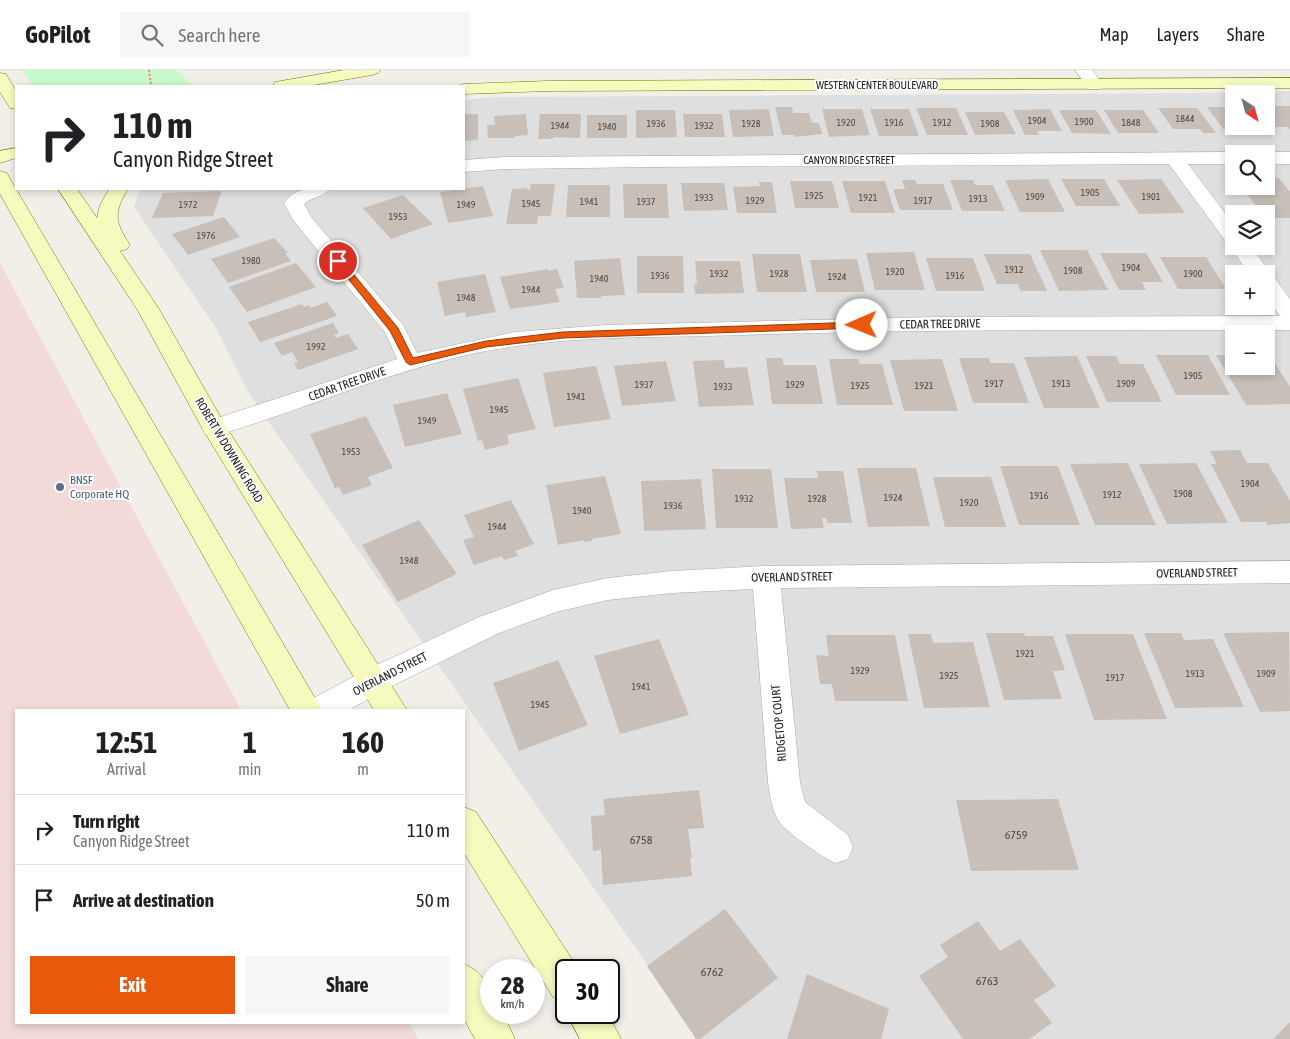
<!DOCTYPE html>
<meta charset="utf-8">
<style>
body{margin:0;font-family:"Asap Condensed",sans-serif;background:#f6f6f6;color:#202124;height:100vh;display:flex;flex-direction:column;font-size:19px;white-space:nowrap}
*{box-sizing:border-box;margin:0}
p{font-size:16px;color:#757577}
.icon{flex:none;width:28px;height:28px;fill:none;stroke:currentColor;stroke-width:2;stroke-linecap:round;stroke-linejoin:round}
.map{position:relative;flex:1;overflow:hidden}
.side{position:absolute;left:15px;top:639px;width:450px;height:315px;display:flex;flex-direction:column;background:#fff;border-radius:0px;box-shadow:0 2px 8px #0003}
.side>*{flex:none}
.hud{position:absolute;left:15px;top:15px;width:450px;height:105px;border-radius:0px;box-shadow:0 2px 8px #0003;background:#fff;color:#202124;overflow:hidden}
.needle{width:32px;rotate:144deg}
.fabs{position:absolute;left:1225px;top:15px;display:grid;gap:10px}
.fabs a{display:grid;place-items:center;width:50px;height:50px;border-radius:0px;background:#fff;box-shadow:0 2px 8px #0003;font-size:25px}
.speed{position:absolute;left:480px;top:889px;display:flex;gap:10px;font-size:25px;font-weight:700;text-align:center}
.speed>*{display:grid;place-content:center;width:65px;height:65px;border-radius:50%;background:#fff;box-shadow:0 2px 8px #0003;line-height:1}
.speed small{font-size:12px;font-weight:400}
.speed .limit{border:2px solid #111;border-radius:8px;background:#fff;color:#111}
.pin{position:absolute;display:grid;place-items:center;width:42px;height:42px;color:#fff;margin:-21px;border:2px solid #fff;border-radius:50%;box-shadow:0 1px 5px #0007}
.me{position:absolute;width:55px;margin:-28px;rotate:269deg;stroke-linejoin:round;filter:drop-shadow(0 0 4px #0008)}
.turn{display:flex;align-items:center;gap:18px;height:105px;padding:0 15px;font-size:22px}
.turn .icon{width:65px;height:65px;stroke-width:2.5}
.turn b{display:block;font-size:35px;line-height:42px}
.eta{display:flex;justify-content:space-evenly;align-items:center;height:85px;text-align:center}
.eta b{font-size:30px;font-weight:700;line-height:35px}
.primary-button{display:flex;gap:10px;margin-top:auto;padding:10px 15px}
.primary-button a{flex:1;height:58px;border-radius:0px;background:#ea580c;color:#fff;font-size:20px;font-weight:700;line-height:58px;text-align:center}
.primary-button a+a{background:#f6f6f6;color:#202124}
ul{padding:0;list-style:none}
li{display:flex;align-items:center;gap:15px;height:70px;padding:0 15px;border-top:1px solid #e0e0e0}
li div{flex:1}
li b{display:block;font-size:19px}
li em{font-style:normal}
header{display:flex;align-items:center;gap:30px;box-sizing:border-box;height:70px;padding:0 25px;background:#fff;border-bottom:1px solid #e0e0e0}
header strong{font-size:24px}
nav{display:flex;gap:28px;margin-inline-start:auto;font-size:18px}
.search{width:350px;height:45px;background:#f6f6f6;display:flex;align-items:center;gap:12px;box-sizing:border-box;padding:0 18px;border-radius:0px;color:#757577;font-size:19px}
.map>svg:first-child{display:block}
.residential{fill:#e0dfdf;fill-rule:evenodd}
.commercial{fill:#f2dad9}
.park{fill:#c8facc}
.building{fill:#c7bfb8}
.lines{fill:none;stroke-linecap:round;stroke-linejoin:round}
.street-casing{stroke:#a9a9a9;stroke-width:1}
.secondary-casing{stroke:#707d05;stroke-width:1}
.path{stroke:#fa8072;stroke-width:2;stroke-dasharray:2 2;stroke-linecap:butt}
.street{fill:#fff;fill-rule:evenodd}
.secondary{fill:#f7fabf;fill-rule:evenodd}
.route{fill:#ea580c;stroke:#983908}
.service-dot{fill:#5c6f8a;stroke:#fff;stroke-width:2}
.labels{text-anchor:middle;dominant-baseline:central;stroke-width:4;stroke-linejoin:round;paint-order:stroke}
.number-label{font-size:10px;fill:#4b4948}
.far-street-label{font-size:11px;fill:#222;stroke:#fff}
.street-label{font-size:12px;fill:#222;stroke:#fff}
.service-label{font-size:12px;fill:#4e5e75;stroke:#fff;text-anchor:start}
.near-number-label{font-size:12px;fill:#4b4948}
</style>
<header>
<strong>GoPilot</strong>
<div class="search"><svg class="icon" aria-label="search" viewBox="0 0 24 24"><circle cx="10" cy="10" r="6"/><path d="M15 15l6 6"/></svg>Search here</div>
<nav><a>Map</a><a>Layers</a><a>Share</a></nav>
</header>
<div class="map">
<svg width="1290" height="969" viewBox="0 0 1290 969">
<rect width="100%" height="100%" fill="#f2efe9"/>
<path class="residential" d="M1290,21V969H699L250,325L216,258L134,137L140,119H464V30L495,27L1191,23ZM1234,24H1266V56H1234ZM1234,84H1266V116H1234ZM1234,144H1266V176H1234ZM1234,204H1266V236H1234ZM1234,264H1266V296H1234Z"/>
<polygon class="commercial" points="0,193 241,640 16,640 16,952 409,952 418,969 0,969"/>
<polygon class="park" points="22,0 177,0 192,16 33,16"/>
<g class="building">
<polygon points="1266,30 1271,36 1290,36 1290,60 1288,57 1270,57 1266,53"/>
<polygon points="775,37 792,37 793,43 809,43 812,53 819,53 822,64 795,67 794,65 782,65"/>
<polygon points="1207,37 1234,37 1234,56 1259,56 1264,62 1251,62 1248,59 1223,59"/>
<polygon points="916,38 956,38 968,65 927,65"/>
<polygon points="1158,38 1197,38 1216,63 1203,63 1200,59 1173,59"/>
<polygon points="769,39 774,66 733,67 729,40"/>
<polygon points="822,39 862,39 870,65 829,67"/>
<polygon points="870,39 909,39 919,66 879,66"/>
<polygon points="1050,39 1062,61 1037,61 1039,65 1025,65 1013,40"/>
<polygon points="636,40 675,40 677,67 636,68"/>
<polygon points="1059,40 1096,40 1111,64 1072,63"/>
<polygon points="1104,40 1143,40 1159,63 1118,63"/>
<polygon points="965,42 1004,42 1016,64 975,65"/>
<polygon points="464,44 478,44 478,70 464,71"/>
<polygon points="526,44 528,65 515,66 515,68 488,68 487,55 495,55 494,46"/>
<polygon points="540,44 581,44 580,68 553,67 553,69 538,69"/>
<polygon points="683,44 722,44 725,67 685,67"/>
<rect x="587" y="45" width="40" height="23"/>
<polygon points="1266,108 1279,108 1290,122 1290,148 1266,148 1266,144 1259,140 1241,116 1266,116"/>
<polygon points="1048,109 1065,142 1020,142 1005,110"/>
<polygon points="1061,109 1104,109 1120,136 1076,136"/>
<polygon points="1161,109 1185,143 1139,144 1117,110"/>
<polygon points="902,110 915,110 917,114 943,114 953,140 900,140 893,119 905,119"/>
<polygon points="950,110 973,110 975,115 993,115 1005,141 962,141"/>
<polygon points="790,111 832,111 839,138 795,138"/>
<polygon points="842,111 885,111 895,143 851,143"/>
<polygon points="759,112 772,112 777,143 737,143 733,117 760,116"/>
<polygon points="681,113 724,113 728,140 684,141"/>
<polygon points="531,114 555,114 551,146 538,146 537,154 506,154 512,119 527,118 527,120 530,120"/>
<polygon points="623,114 667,114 669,148 624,148"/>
<polygon points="568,115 610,115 610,147 566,147"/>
<polygon points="483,116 493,146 448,153 440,122"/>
<polygon points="222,121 213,146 152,148 163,123"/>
<polygon points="403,125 433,154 391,169 363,138"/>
<polygon points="224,147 240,167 188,185 172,164"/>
<polygon points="274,168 288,183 285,183 291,191 228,213 211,189"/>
<polygon points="1040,180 1087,180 1108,220 1059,221"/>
<polygon points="914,182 925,220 875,220 866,183"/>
<polygon points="1100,183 1146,183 1163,212 1142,212 1146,220 1119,220"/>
<polygon points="752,184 800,184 807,222 757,222"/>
<polygon points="984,184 1030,184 1047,221 1021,221 1018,214 997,214"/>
<polygon points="637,186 683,186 684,223 637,223"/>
<polygon points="1160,187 1206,187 1226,219 1178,219"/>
<polygon points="620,188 625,225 601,226 601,228 577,228 574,191"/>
<polygon points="926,188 973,188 985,221 936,221"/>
<polygon points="857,189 865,222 816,222 810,190"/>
<polygon points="695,191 740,191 744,223 695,224 694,215 697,214"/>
<polygon points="296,193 316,217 247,242 229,217"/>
<polygon points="548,199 548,201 557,199 564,218 555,219 560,232 510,239 500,207"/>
<polygon points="485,204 496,242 466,247 465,242 445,246 437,212"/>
<polygon points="327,232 337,246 260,272 248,252 302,234 304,237 309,235 311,238"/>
<polygon points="333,253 339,263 334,265 336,268 348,264 358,279 298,300 294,294 298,292 292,282 282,286 274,273"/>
<polygon points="1269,284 1290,317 1290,334 1246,335 1216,285 1234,285 1234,296 1266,296 1266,285"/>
<polygon points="1156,285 1208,285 1230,325 1176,325"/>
<polygon points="1077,286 1100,338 1044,338 1024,287"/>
<polygon points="1086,286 1116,286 1120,294 1143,294 1162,332 1107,332"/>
<polygon points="766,288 782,288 784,295 816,295 823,334 772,334"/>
<polygon points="959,288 989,288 990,293 1014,293 1029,333 973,333"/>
<polygon points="829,289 858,289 860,294 882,294 893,335 837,335"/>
<polygon points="942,289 958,341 904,341 890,290"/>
<polygon points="724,290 725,298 747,297 754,335 699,337 693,291"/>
<polygon points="666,291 676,331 622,336 614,296"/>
<polygon points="596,296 611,349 554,357 543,303"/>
<polygon points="518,308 536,359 507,365 509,374 485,380 482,370 478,371 463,319"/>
<polygon points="447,323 462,364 405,377 393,335"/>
<polygon points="366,346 393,398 368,407 372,415 343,425 339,417 335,418 310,364"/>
<polygon points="1240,380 1247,393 1268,393 1290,431 1290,453 1267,455 1266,452 1241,452 1211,394 1217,394 1210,381"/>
<polygon points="1128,393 1156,455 1095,455 1070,394"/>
<polygon points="1196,393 1228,453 1167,454 1139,394"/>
<polygon points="1000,396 1058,396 1080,455 1019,455"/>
<polygon points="857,398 916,398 930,456 868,457"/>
<polygon points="712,399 771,399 778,458 716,458"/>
<polygon points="817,401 843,401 852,453 828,453 826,448 822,448 824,458 791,459 784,408 818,408"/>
<polygon points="605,406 621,464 592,469 592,471 584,472 584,470 558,475 546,415"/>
<polygon points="933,407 991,407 1006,457 945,457"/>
<polygon points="701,409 706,459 644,461 641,411"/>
<polygon points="511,430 534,474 515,481 518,486 504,490 502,486 474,495 463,470 474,467 464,445"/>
<polygon points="419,450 457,504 398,532 362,475"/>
<polygon points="1289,562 1290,641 1260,642 1223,563"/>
<polygon points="986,563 1024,563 1025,566 1053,566 1065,600 1053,601 1062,629 1004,630"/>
<polygon points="1144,563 1181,563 1184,570 1213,569 1244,637 1175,638"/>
<polygon points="908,564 931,564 933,573 973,572 990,637 924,638"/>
<polygon points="1065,564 1133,564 1167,649 1094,650"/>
<polygon points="826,565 895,565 908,631 835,631 832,614 820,614 816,585 829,586"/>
<polygon points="659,569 689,645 620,664 594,586"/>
<polygon points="558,590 588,655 519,681 493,613"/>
<polygon points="699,720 704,758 688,759 692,788 690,788 692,806 603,815 601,780 593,781 591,746 605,745 603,729"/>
<polygon points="1058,729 1079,800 971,801 956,730"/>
<polygon points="725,839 778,908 700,969 696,969 647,896"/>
<polygon points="978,851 1000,881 1020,869 1056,916 1034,930 1052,953 1029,969 963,969 919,906 948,887 940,875"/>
<polygon points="807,904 889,939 881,969 787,969"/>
<polygon points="1290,952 1290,969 1273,969"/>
</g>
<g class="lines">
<defs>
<g id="street">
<polygon points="1075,0 1092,0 1103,15 1101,19 1089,19"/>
<path d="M1234,82L1239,84H1234V94H1188L1234,155V176H1251L1271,204L1269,206L1274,207L1290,229V260C1107,260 925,259 742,265C657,268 570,265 486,281C392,299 305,340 214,366L205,364L202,358L205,352L397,289L385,262L293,150L284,133C296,116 311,119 329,119C324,127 311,127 304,134L312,148L403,255L417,283L515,262L606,255L938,247L1280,246L1266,227V204H1249L1230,176L1231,174L1227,173L1169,94L655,97L505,99L464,102V90L505,87Z"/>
<polygon points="1266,82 1290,82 1290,94 1266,94 1266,84 1261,84"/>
<path d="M1290,491V513L781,518L800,712L805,732L848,765L853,777L848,789L836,793C821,787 791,765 780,753C772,743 770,724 768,712L753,519L672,523L608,530L556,542L499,563L384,620L349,640H305L310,630L362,602L479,547L553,520L608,508L672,501L766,496Z"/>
</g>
<g id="secondary">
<polygon points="344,0 380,0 378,3 372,5 308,16 273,16 275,12 281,11"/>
<polygon points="0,3 6,4 16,21 16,39 10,38 0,22"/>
<polygon points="1290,8 1290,18 547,21 464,24 464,16 457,16 464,14 547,11"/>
<polygon points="16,78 16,88 0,93 0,81"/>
<polygon points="0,101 7,103 9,107 322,640 290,640 0,124"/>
<path d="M58,119H77L97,148L100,135L109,119H128C113,143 115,152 130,175L127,179L120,181L159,239L225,355L407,640H374L202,358L137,239Z"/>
<polygon points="464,737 476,742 579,900 566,900 566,933 553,927 464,783"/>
<path d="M464,894C486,903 491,920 491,942H502L515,969H475L464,949Z"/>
<polygon points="566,942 607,942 621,969 580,969"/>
</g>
</defs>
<use href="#street" class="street-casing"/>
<use href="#secondary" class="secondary-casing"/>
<polyline class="path" points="149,0 151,16"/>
<use href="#street" class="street"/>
<use href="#secondary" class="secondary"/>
</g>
<polygon class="route" points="338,188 341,189 398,258 413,288 486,271 563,262 862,252 867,255 862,258 563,268 486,277 410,295 406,292 390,261 334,191"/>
<circle class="service-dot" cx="60" cy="417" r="5"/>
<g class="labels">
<g class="number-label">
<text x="1185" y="48">1844</text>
<text x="1037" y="50">1904</text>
<text x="1084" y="51">1900</text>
<text x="846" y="52">1920</text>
<text x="894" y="52">1916</text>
<text x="942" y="52">1912</text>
<text x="1131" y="52">1848</text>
<text x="656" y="53">1936</text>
<text x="751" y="53">1928</text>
<text x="990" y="53">1908</text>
<text x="560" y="55">1944</text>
<text x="704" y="55">1932</text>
<text x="607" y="56">1940</text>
<text x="1090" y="122">1905</text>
<text x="814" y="125">1925</text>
<text x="1035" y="126">1909</text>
<text x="1151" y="126">1901</text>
<text x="704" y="127">1933</text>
<text x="868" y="127">1921</text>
<text x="978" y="128">1913</text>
<text x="755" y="130">1929</text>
<text x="923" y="130">1917</text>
<text x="589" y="131">1941</text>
<text x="646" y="131">1937</text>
<text x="531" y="133">1945</text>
<text x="188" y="134">1972</text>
<text x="466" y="134">1949</text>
<text x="398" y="146">1953</text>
<text x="206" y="165">1976</text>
<text x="251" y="190">1980</text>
<text x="1131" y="197">1904</text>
<text x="1014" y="199">1912</text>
<text x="1073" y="200">1908</text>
<text x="895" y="201">1920</text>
<text x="719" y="203">1932</text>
<text x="779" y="203">1928</text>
<text x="1193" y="203">1900</text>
<text x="660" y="205">1936</text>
<text x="955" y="205">1916</text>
<text x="837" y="206">1924</text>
<text x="599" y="208">1940</text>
<text x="531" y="219">1944</text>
<text x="466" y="227">1948</text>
<text x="316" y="276">1992</text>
<text x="1193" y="305">1905</text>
<text x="994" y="313">1917</text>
<text x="1061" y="313">1913</text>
<text x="1126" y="313">1909</text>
<text x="644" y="314">1937</text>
<text x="795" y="314">1929</text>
<text x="860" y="315">1925</text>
<text x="924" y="315">1921</text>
<text x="723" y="316">1933</text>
<text x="576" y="326">1941</text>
<text x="499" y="339">1945</text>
<text x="427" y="350">1949</text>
<text x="351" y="381">1953</text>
<text x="1250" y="413">1904</text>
<text x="1183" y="423">1908</text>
<text x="1112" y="424">1912</text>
<text x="1039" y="425">1916</text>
<text x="893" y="427">1924</text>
<text x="744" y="428">1932</text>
<text x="817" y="428">1928</text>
<text x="969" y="432">1920</text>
<text x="673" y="435">1936</text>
<text x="582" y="440">1940</text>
<text x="497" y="456">1944</text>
<text x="409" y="490">1948</text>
<text x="1025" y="583">1921</text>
<text x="860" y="600">1929</text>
<text x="1195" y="603">1913</text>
<text x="1266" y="603">1909</text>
<text x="949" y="605">1925</text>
<text x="1115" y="607">1917</text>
<text x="641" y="616">1941</text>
<text x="540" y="634">1945</text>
</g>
<g class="far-street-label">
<text x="877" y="15">WESTERN CENTER BOULEVARD</text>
<text x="849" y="90">CANYON RIDGE STREET</text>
</g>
<g class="street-label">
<text transform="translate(940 254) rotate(-1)">CEDAR TREE DRIVE</text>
<text transform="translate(347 314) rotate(-19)">CEDAR TREE DRIVE</text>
<text transform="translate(229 380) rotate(59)">ROBERT W DOWNING ROAD</text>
<text transform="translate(1197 503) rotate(-1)">OVERLAND STREET</text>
<text transform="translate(792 507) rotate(-1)">OVERLAND STREET</text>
<text transform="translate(390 604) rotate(-27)">OVERLAND STREET</text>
<text transform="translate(779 653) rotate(-95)">RIDGETOP COURT</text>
</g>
<g class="service-label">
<text x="70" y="410">BNSF<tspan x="70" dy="14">Corporate HQ</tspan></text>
</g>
<g class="near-number-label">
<text x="1016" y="765">6759</text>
<text x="641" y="770">6758</text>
<text x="712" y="902">6762</text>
<text x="987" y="911">6763</text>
</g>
</g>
</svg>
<div class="fabs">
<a><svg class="needle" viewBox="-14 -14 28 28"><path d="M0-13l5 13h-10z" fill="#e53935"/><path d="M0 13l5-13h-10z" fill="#757577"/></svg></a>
<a><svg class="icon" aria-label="search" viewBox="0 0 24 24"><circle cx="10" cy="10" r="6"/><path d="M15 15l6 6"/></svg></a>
<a><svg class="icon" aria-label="layers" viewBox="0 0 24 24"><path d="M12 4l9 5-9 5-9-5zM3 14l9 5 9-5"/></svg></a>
<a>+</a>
<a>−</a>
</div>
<div class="speed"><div>28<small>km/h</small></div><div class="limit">30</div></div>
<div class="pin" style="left:338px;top:191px;background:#d93025"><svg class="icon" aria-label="arrive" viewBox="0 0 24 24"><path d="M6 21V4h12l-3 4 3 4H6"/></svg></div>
<svg class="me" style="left:862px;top:255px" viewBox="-20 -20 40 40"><circle r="19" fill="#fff"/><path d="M0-13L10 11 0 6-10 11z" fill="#ea580c"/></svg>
<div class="hud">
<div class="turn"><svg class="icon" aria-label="right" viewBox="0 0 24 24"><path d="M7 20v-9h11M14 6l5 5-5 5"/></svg><div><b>110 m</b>Canyon Ridge Street</div></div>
</div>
<section class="side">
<div class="eta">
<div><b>12:51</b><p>Arrival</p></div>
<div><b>1</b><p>min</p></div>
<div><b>160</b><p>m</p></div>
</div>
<ul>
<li><svg class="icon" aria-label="right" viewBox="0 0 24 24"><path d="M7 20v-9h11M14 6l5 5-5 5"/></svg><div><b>Turn right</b><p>Canyon Ridge Street</p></div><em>110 m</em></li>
<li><svg class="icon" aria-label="arrive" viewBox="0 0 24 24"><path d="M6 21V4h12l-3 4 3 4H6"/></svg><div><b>Arrive at destination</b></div><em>50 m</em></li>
</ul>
<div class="primary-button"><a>Exit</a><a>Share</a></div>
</section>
</div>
